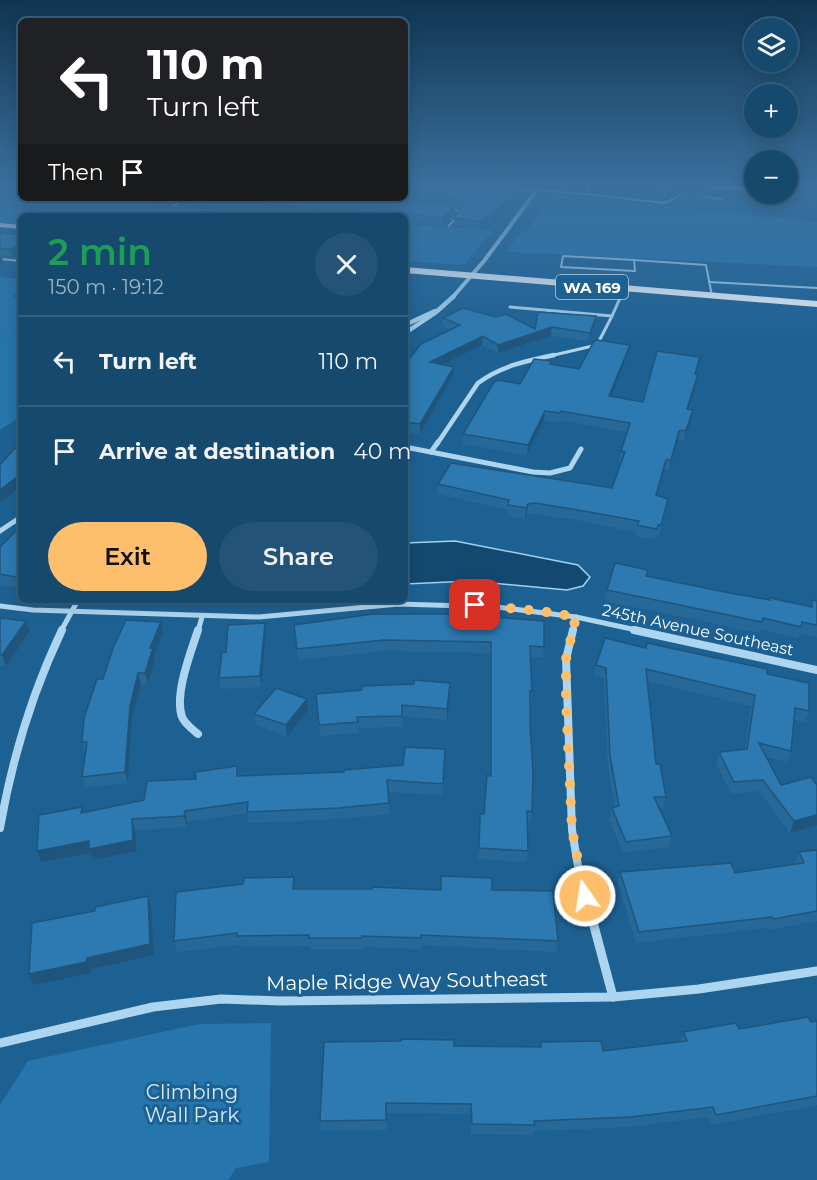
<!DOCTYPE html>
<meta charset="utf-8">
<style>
body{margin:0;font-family:Montserrat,sans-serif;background:#235376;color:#f1f3f6;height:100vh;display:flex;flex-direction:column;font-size:22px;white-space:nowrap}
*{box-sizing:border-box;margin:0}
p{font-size:20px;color:#9eb2c2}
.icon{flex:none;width:33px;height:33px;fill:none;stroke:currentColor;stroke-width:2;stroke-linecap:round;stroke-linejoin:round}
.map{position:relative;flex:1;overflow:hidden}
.details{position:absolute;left:18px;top:213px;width:390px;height:390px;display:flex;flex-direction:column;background:#16496e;border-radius:9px;box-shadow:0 3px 15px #0003,0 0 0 2px #356181}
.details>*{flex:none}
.guide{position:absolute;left:18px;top:18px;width:390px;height:183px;border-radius:9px;box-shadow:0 3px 15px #0003,0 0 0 2px #356181;background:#202124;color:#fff;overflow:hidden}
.fabs{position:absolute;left:744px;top:18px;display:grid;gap:12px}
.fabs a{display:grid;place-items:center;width:54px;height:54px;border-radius:50%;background:#16496e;box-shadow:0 3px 15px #0003,0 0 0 2px #356181;font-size:30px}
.pin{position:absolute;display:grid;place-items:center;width:51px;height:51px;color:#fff;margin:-26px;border-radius:12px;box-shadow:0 3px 9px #0006}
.me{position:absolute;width:66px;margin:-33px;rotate:347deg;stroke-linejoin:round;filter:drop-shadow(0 0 4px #0008)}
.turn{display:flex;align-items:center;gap:21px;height:126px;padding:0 30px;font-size:27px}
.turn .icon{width:78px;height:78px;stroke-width:2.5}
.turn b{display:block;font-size:42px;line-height:51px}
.then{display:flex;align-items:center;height:57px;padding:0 30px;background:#0003;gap:12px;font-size:22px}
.round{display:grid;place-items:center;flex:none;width:63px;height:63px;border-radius:32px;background:#235376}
.head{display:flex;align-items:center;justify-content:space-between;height:102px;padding:0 30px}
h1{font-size:36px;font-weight:600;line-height:45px;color:#1e9e55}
.primary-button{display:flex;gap:12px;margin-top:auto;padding:12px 30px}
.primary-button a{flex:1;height:69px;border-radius:36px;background:#febf6d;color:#111;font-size:24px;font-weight:600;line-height:69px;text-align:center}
.primary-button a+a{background:#235376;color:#f1f3f6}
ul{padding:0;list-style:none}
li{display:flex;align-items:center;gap:18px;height:90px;padding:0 30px;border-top:2px solid #356181}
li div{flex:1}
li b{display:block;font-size:22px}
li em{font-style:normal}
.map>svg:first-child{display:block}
.green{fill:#2675ac}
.water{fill:#134971;stroke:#a2d1f0;stroke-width:1.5}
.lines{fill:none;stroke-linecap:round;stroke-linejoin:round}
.service-far1{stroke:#aed5ef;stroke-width:2}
.service{stroke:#aed5ef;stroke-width:3}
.minor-far4{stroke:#aed5ef;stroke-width:4}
.minor-far3{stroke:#aed5ef;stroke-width:4.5}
.minor-far2{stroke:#aed5ef;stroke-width:5}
.minor-far1{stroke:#aed5ef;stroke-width:8}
.minor{stroke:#aed5ef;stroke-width:9}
.primary{fill:#f6fbff;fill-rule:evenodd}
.wall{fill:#266998}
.shaded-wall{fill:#1f557c}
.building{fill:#2c7ab1;stroke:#1f557c;stroke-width:1.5}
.route{stroke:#febf6d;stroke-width:10;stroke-dasharray:0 18}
.labels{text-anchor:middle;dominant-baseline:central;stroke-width:6;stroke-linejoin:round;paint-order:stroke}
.shield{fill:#1d6193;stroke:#bbd0df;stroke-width:1.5}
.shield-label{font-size:15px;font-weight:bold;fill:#fff}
.street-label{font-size:16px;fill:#fff;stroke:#1d6193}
.near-street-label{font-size:20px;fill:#fff;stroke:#1d6193}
.near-park-label{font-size:20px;fill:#d5ebfa;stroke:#1d6193}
</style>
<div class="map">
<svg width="817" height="1180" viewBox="0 0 817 1180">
<rect width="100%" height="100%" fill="#1d6193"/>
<g class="green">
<polygon points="0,189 21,191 21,198 85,198 283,216 21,216 21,225 0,223"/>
<polygon points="553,194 817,222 817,267 506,252 521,232 526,232"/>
<polygon points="405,225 493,230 464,265 405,261"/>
<polygon points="0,276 21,280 21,290 13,296 21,302 21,408 15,420 0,430"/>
<polygon points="271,1023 269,1162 236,1168 228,1180 0,1180 0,1105 28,1061 199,1024"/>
</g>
<polygon class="water" points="455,541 578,565 590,577 583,586 567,590 471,581 405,584 405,543"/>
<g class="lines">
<g class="service-far1">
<polyline points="538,190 585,194 592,183"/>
<polyline points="585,194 665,203 681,195 688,195"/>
<polyline points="696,196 722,199"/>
<polyline points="173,206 185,198"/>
<polyline points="449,208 460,212 449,226"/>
<polygon points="563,256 634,260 635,271 561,267"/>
<polyline points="0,259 21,261"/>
<polyline points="634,260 706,265 712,296"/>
<polyline points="709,282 817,288"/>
<polyline points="621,298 624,290"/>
</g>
<g class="service">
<polyline points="510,307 612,316 621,296"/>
<polyline points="554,355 597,345 612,316"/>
</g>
<g class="minor-far4">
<polyline points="698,186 754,189"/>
<polyline points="508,188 537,191"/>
<polyline points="452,298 484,261 542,183"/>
</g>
<g class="minor-far3">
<polyline points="405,325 435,311"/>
<polyline points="405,333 435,313 454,296"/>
<path d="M437,444L478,383C501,366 526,361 554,355"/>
</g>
<g class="minor-far2">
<polyline points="405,447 533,472 550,473 570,468 581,449"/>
<polyline points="431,452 438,442"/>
<polyline points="0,531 21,517"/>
<polyline points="0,606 33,610 259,617 399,604 497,607 576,617 641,631"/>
<polyline points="61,631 78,600"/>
<polyline points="198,631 202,617"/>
<polyline points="573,631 576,617"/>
</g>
<g class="minor-far1">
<path d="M198,630C191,652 174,694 182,717C185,724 192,729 198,734"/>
<polyline points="573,630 566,659 572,830 579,872"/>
<polyline points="634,630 817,670"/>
<path d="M0,828C12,759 32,693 62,630"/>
</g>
<g class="minor">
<polyline points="579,870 613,997"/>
<polyline points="0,1043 153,1007 221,999 280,1001 613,997 699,989 817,971"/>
</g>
<g class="primary">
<polygon points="0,223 21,225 21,229 0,227"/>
<polygon points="405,267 817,301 817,307 405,273"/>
</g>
</g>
<g class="wall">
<polygon points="405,183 516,186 516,189 519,190 519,197 492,223 488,222 480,229 454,225 454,218 460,209 455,207 455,213 443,225 405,221 405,216 312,216 181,205 180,198 296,198 338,201 446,203 442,201 339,200 311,198 405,198"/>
<polygon points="492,183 524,183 522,185"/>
<polygon points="706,183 703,194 681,192 666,199 600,192 601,185"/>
<polygon points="788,183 817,186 817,200 776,196 776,194 788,194"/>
<polygon points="702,197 699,207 675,204 676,200"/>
<polygon points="109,198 180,198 171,203 155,202 151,204"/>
<polygon points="0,233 21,235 13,257 2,256 3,263 0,265"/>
<polygon points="538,312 595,324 588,341 551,336 498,353 482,345 443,365 453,376 420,434 405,432 405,364 451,330 443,326 443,318 535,329"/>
<polygon points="628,353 611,397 643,402 696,374 696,384 688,410 691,420 684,440 678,440 669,470 664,469 657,495 666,510 659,536 656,535 655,540 636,536 636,532 577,520 534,514 527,514 525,519 507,515 508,510 438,494 438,484 612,488 622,462 619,461 621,451 627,432 560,420 559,423 544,420 527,455 463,444 463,434 552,361 551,365 579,369"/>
<polygon points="21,526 21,588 0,584 0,547"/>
<polygon points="648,570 647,576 730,593 810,607 812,600 817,601 817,637 800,633 798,638 760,629 759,633 605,601 607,590"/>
<polygon points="0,618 30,631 6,666 0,666"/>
<polygon points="161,622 163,633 154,656 155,659 148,684 141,684 132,717 128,783 85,788 82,777 85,753 82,742 103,679"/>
<polygon points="265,623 266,633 261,687 221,689 219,678 226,652"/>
<polygon points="294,625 544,647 543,658 531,657 532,692 531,703 530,703 532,812 531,823 527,822 528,851 526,862 478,859 480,814 484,814 490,776 490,653 384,651 298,660"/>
<polygon points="596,665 767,674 809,711 805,722 794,720 791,751 787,762 766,757 781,785 817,785 790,833 759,791 731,794 716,763 719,752 745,749 751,706 647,681 656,764 666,797 663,808 659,808 672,836 669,847 623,853 609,819 612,808 615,807 608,767 604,678 594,676"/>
<polygon points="450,683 447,720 402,716 402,727 358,728 358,733 320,736 316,694"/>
<polygon points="307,699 308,710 287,737 256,725 254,714"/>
<polygon points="445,749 442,795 388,792 390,814 339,819 249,823 247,813 187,822 187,827 135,830 137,851 93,860 91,853 41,862 83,813 144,800 196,779 237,766 238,776 344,772 403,765"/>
<polygon points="817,850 817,921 768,930 767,928 636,943 618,883 620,872 735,873 795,864 794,863 799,852"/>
<polygon points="296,889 492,890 558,941 556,952 421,945 421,949 363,947 363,949 310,949 309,946 239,947 238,945 177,952 174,941"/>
<polygon points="817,1021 817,1105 711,1125 708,1117 628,1127 534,1131 533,1135 471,1134 471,1114 386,1113 386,1130 321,1131 320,1121 454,1046 540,1047 541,1042 603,1051 680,1042 683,1032 739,1029"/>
</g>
<g class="shaded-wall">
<polygon points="682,185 681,192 666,199 667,192"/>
<polygon points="516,186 516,193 519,190 519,197 492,223 492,215"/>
<polygon points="150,198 155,198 155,202 151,204"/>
<polygon points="170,198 180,198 171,203"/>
<polygon points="455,206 455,213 443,225 443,218"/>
<polygon points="332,208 332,215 330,216 329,210"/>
<polygon points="489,215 488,222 480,229 480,222"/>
<polygon points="21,243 21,252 13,257 11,249"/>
<polygon points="0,255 1,255 3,263 0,265"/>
<polygon points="596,316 595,324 588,341 590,333"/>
<polygon points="552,327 551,336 498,353 498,345"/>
<polygon points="483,336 482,345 430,371 430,362"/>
<polygon points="630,345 628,353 608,406 609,396"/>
<polygon points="454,367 453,376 420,434 420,424"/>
<polygon points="698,374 696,384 685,419 687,409"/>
<polygon points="693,410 691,420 684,440 686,430"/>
<polygon points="545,411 544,420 527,455 528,445"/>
<polygon points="679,431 678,440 669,470 671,460"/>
<polygon points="666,460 664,469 654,505 656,495"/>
<polygon points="21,474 21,486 0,503 0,490"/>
<polygon points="528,504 527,514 525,519 526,508"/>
<polygon points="26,621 30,631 6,666 2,655"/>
<polygon points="161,622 163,633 154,656 155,659 148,684 145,673 150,648"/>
<polygon points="265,623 266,633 261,687 260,676"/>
<polygon points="138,673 141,684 132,717 128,783 125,772 130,706"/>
<polygon points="450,683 450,694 447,720 447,709"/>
<polygon points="307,699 308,710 287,737 286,725"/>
<polygon points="185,811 187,822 187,827 184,816"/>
<polygon points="817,815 817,825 790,833 794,821"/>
<polygon points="132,819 135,830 137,851 93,860 91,853 41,862 37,851"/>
<polygon points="148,896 151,907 154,955 91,969 91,973 33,985 29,974"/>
</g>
<g class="building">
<polygon points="405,183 488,183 516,186 514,189 519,190 492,215 489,215 480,222 454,218 463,203 442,194 405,193"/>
<polygon points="602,183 706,183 705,187 682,185 667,192 601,185"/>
<polygon points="788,183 817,186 817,193 788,190"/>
<polygon points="682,195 702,197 700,204 676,200"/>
<polygon points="189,198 296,198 338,201 443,202 455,206 443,218 386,211 366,212 332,208 329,210"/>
<polygon points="0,233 21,235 21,243 11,249 0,248"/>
<polygon points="463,308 496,317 506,314 535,329 538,312 596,316 590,333 552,327 498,345 483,336 430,362 454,367 420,424 405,422 405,364 421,344 460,325 443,318"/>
<polygon points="598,340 630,345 609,396 643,402 657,351 700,357 695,374 698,374 687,409 693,410 686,430 679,431 671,460 666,460 656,495 668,499 661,525 658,525 657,529 637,525 639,521 578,510 535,503 528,504 526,508 508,505 509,500 438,484 451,463 612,488 625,452 621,451 630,423 561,411 560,413 545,411 528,445 463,434 494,382 498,380 520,384 534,359 552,361 550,364 579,369 594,341"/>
<polygon points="15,448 21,449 21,474 0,490 0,465"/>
<polygon points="21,526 21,576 20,578 0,574 0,547"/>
<polygon points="615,563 648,570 646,576 730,593 770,600 770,598 812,607 812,600 817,601 817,625 802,622 801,627 763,618 762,622 607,590"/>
<polygon points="373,614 455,614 544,621 544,647 530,646 532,692 530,691 530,724 533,772 532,812 527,811 528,851 479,848 480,814 484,814 487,775 491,776 491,642 384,640 297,649 294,625"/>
<polygon points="0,618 26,621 2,655 0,655"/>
<polygon points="126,620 161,622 150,648 153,648 145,673 138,673 130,706 125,772 82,777 87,742 82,742 84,718 97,679 103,679 113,648"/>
<polygon points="265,623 260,676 219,678 222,652 226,652 228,625"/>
<polygon points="605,638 646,648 647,643 767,669 767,674 809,683 809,711 795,708 791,751 759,743 781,785 811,777 817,785 817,815 794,821 763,780 734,782 719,752 747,749 755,695 646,669 656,764 660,764 666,797 654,797 672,836 626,842 612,808 619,806 610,756 606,668 596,665"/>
<polygon points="414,680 450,683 447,709 402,705 402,716 357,717 358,722 319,725 316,694 362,690 362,686 414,684"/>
<polygon points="276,688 307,699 286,725 254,714"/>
<polygon points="405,747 445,749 443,784 387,780 389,803 339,808 247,812 248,802 185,811 184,816 132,819 133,840 89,849 89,841 37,851 39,815 82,807 81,813 144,800 147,781 196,779 195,772 237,766 237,776 344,772 344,770 403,765"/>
<polygon points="817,850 817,911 773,919 772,917 639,932 620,872 731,863 735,873 804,863 799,852"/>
<polygon points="441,876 492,878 492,890 553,891 558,941 421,935 421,938 362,936 362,938 309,938 309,935 237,936 237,933 174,941 176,892 243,884 244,878 294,877 293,889 372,889 372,887 441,890"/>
<polygon points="148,896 150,944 87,958 86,962 29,974 32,923 95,911 95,907"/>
<polygon points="808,1017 811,1022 817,1021 817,1096 716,1115 713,1107 631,1117 534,1121 535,1125 472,1124 471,1104 386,1103 386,1120 320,1121 324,1042 401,1041 401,1039 454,1040 454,1046 541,1047 541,1042 601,1041 603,1051 687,1041 683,1032 736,1023 739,1029"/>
</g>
<linearGradient id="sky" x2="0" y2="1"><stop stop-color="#103551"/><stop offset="0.53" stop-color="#3a709e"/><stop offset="1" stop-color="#3a709e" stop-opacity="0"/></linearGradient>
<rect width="817" height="348" fill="url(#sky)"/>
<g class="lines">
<polyline class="route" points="475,605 540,611 576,617 566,659 566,699 572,830 585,896"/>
</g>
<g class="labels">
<rect class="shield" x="556" y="275" width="72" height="24" rx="4.5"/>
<g class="shield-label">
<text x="592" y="287">WA 169</text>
</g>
<g class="street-label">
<text transform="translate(698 630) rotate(12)">245th Avenue Southeast</text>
</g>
<g class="near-street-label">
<text transform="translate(407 981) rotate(-1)">Maple Ridge Way Southeast</text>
</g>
<g class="near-park-label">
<text x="192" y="1092">Climbing<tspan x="192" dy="23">Wall Park</tspan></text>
</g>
</g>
</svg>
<div class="fabs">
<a><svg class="icon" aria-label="layers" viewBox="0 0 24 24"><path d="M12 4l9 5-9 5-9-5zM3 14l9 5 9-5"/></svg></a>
<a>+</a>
<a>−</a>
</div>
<div class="pin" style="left:475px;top:605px;background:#d93025"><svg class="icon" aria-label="arrive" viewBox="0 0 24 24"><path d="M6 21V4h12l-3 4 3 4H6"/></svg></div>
<svg class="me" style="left:585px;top:896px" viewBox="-20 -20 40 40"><circle r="17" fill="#febf6d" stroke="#fff" stroke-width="3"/><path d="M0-11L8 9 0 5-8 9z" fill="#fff"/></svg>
<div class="guide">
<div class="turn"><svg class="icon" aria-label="left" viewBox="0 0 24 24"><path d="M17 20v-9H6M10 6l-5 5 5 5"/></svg><div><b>110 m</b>Turn left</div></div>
<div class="then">Then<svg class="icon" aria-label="arrive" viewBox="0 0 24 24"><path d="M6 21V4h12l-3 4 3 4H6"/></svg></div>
</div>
<section class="details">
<div class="head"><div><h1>2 min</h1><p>150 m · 19:12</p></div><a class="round"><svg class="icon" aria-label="close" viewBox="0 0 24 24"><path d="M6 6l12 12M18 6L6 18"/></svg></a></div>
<ul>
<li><svg class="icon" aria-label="left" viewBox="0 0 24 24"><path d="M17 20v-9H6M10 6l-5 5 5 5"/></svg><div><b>Turn left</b></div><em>110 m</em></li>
<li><svg class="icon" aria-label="arrive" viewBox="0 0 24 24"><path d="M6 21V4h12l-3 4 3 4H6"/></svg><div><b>Arrive at destination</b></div><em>40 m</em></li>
</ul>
<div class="primary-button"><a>Exit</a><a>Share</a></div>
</section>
</div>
